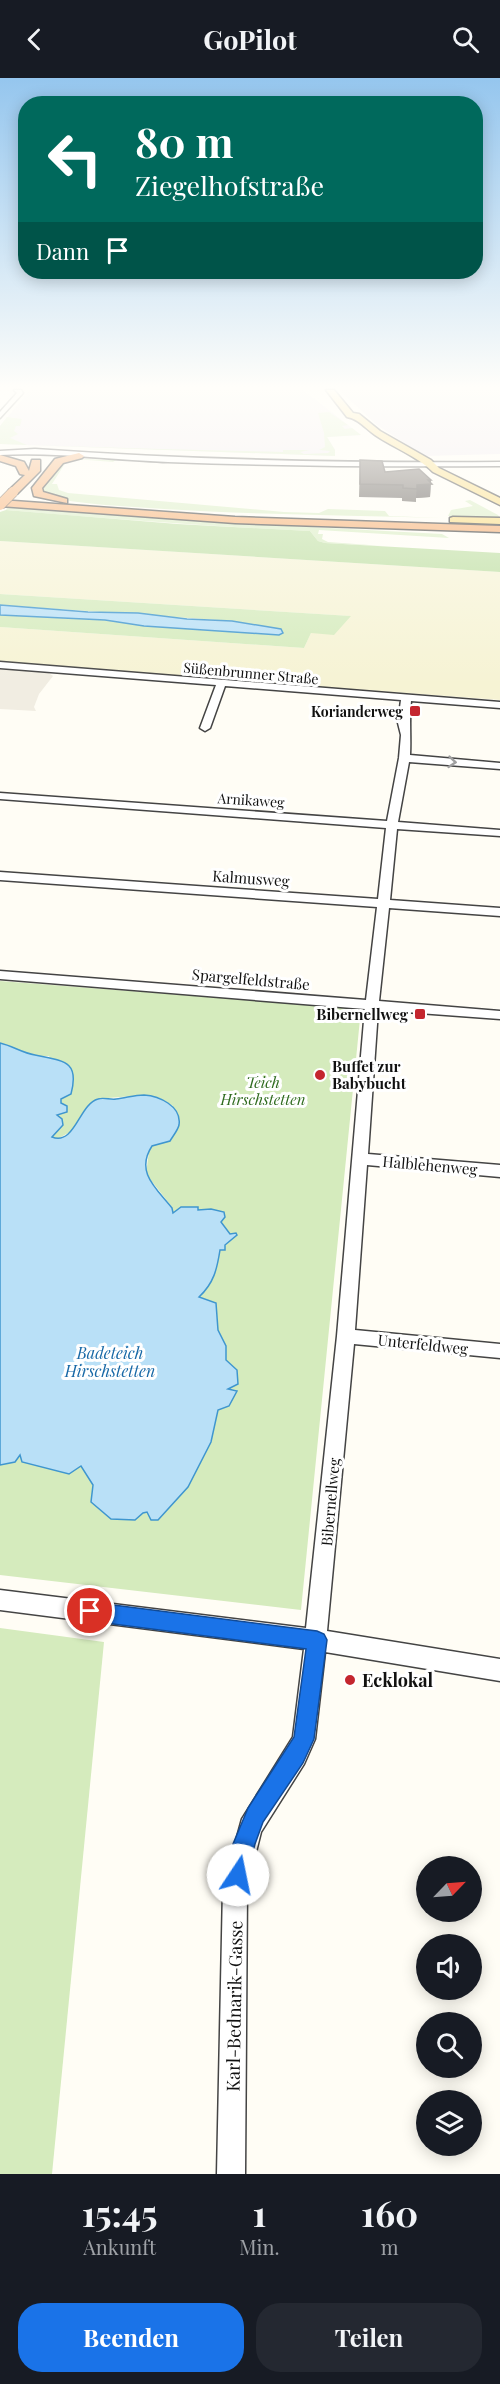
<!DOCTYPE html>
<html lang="de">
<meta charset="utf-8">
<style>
body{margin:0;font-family:"Playfair Display",serif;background:#242831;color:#f1f3f6;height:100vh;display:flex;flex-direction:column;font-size:22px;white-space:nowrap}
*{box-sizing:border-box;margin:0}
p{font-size:20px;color:#9ea1a6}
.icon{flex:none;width:33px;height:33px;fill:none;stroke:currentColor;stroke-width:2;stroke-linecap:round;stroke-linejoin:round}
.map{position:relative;height:2096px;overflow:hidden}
.details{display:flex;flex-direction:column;background:#171b24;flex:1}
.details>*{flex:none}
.top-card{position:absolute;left:18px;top:18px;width:465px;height:183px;border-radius:24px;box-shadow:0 3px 15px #0003;background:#00695c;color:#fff;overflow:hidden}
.needle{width:39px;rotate:65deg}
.controls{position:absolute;left:416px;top:1778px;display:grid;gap:12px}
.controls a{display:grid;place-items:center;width:66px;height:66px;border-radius:50%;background:#171b24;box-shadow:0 3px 15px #0003;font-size:30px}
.pin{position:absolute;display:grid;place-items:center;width:51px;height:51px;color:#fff;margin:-26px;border:3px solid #fff;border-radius:50%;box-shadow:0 2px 6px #0007}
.me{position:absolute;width:66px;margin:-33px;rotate:11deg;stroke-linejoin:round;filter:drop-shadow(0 0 4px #0008)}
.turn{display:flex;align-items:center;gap:21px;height:126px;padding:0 18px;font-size:27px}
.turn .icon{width:78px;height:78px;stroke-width:2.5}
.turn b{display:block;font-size:42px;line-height:51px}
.then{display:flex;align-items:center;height:57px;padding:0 18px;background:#0003;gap:12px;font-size:22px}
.eta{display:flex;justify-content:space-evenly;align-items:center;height:102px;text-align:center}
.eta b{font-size:36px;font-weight:700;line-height:42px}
.button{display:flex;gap:12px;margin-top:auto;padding:12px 18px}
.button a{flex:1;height:69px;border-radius:24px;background:#1a73e8;color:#fff;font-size:24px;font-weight:700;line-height:69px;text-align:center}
.button a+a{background:#242831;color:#f1f3f6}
header{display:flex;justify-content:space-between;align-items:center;height:78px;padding:0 18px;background:#171b24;font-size:27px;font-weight:700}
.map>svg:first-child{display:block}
.industrial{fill:#eee6ef}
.farmland{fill:#f6f3d4}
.green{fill:#d5ebbd}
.forest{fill:#b9dc9c}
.plaza{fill:#f1ede2}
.water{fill:#b9e0f7;stroke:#3f96cf;stroke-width:1.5}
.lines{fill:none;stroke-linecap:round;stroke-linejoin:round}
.minor-casing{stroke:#444;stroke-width:3}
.major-casing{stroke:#222;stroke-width:3}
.highway-casing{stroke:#222;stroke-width:3}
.minor{fill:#fff;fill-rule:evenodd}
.major{fill:#f9d66b;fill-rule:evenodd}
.highway{fill:#f5a25d;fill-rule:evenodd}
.highway-bridge-casing{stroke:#222;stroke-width:11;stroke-linecap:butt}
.highway-bridge{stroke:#f5a25d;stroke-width:10}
.wall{fill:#4d4742}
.shaded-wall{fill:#3f3936}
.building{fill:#5a524d;stroke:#3f3936;stroke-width:1.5}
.oneway{stroke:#a0a0a0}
.route{fill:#1a73e8;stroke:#114b97;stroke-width:1.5}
.poi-dot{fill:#c4262e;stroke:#fff;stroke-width:2}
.labels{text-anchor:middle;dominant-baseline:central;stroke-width:6;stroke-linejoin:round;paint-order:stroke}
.far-street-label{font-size:14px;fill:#111;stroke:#fff}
.far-poi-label{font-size:14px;font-weight:bold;fill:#111;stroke:#fff;text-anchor:end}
.street-label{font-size:15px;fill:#111;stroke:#fff}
.poi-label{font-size:15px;font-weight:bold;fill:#111;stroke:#fff;text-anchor:end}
.park-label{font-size:15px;font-style:italic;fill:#2f6b1f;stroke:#fff}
.water-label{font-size:16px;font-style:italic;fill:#1768a6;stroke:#fff}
.near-poi-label{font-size:18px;font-weight:bold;fill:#111;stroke:#fff;text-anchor:start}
.near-street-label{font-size:18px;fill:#111;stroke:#fff}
</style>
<header><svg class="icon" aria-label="back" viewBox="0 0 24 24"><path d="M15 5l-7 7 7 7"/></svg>GoPilot<svg class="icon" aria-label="search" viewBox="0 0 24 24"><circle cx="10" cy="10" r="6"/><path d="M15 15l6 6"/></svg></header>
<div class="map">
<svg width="500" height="2096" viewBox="0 0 500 2096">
<rect width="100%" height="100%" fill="#fffdf5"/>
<g class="industrial">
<polygon points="30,312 303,312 361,357 327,359 335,372 335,378 0,366 0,348"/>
<polygon points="339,312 500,312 500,376 424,378 377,347"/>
</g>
<polygon class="farmland" points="0,463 500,494 500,622 0,585 0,549 304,570 311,555 350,538 0,516"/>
<g class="green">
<path d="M329,334L348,347L342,348L345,351L352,350L361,357L327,359L335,372V378L0,366V348L7,339L22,341L20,348H16L14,353L18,356L10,360L27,367C113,370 198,372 283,374V372H310L300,374L304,376L328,375L330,373L319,372L325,369L324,355L318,335Z"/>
<path d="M75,381L66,384L52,406H57L59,412L68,415L284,434L319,435L328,431L385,433L389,438L442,440C349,437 257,437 164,431C125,428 85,427 47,419L39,410L59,386L75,381L116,382L113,384Z"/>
<polygon points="470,422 498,437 500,440 448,438 451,432 473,428 465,423"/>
<path d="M8,428L195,443L442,456L449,460L319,452L318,456H323L322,461L328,464L383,468L325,465L318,463L310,453C208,448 107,441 6,432Z"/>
<polygon points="0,516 351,538 334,557 311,555 304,570 0,549 0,537 105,542 144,548 279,557 232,543 0,527"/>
<polygon points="0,903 361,931 301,1532 0,1497 0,1387 15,1384 20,1376 81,1388 93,1407 143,1434 147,1434 151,1442 211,1364 218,1332 237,1312 227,1311 238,1305 237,1292 226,1282 226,1268 218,1252 216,1225 199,1219 217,1187 220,1172 237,1157 230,1156 211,1131 197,1132 197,1129 181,1129 172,1136 172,1129 146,1096 149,1073 173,1028 160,1020 146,1017 108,1020 89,1027 72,1053 59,1060 51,1060 63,1047 57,1037 61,1021 71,1016 49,978 36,978 0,965"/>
<polygon points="0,1550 104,1564 52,2096 0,2096"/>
</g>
<polygon class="forest" points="6,432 177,446 310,453 318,463 325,465 500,475 500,494 0,463 0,434"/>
<polygon class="plaza" points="0,589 47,594 53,598 39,616 34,629 36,633 0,631"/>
<g class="water">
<polygon points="0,527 88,534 138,535 187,541 232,543 281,551 283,555 279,557 144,548 105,542 0,537"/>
<path d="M0,965C13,968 22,975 35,977C63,983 80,982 71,1016L61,1021V1025L67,1028V1034L57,1037L62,1041L63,1047L52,1059C75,1068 79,1026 98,1021C104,1019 110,1022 116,1021C126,1020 134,1017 144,1017C159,1018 182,1028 179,1047C178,1052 173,1058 170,1063L152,1068C135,1094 156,1110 172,1130L173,1135L181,1129H198V1132L211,1131L224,1134L225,1139L221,1144L230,1156L236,1155L237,1157L225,1167V1172H220C217,1191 214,1205 199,1219L216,1225L218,1252L226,1268V1282L237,1292L238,1306L228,1311L237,1313L229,1328L218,1332L211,1364L188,1409L158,1442H151L147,1434L143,1435L135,1442L111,1441L91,1424L93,1407L81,1388L69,1396L22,1384L20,1377L15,1384L0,1387Z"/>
</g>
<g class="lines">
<defs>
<g id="minor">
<polygon points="14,312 21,312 23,315 0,340 0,334 17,315"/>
<path d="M35,371C190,382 345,385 500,384V388C389,389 279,388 168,384C112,382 56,374 0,377V373Z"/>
<path d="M0,584L500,624V630L411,623C409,642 411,659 410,677L500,685V691L409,684L398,744L500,752V758L397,751L390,822L500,830V838L389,830L379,923L500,933V941L378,932L368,1076L500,1087V1099L367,1087L355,1252L500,1266V1280L354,1266L327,1553L500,1581V1603L325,1574L315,1661L304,1686L261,1754L247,1810L245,2096H217L223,1810L242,1741L293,1659L304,1571L0,1532V1512L306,1550L337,1258L365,931L0,901V893L366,922L377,829L0,802V794L378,821L386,750L0,721V715L387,743L399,680L401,657L398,645L401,622L225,608L210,650L205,653L200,650L216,607L0,590Z"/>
</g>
<g id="major">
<path d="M326,312H334L353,335L359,336L380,353L431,382L439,390L500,420V427L433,394C417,378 394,370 375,357C366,351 359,341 347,339Z"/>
<polygon points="453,439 500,440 500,446 450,444 450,440"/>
</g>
<g id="highway">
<polygon points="79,375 84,378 82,380 63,385 42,410 43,414 67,421 67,425 34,418 32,410 55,381"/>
<polygon points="0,377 24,384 29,393 32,382 40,382 40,393 17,416 9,416 9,412 25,397 20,396 16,388 0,383"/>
<polygon points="0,422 235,439 500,448 500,454 235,445 0,428"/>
</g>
</defs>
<use href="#minor" class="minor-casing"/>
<use href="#major" class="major-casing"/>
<use href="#highway" class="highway-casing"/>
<use href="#minor" class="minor"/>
<use href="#major" class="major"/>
<use href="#highway" class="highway"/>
<defs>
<polyline id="highway-bridge" points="0,427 13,414"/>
</defs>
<use href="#highway-bridge" class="highway-bridge-casing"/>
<use href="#highway-bridge" class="highway-bridge"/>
</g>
<polygon class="wall" points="360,382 385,394 431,402 430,419 416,420 416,424 402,423 402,420 359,419"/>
<polygon class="shaded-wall" points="428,402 431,402 430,419 416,420 417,407"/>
<polygon class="building" points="360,382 382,383 385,394 419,391 431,402 428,402 432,406 417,407 417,411 403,410 403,407 360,406"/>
<defs><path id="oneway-chevron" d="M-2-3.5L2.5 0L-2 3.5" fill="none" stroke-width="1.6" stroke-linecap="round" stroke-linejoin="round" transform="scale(1.5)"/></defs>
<use class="oneway" href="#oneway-chevron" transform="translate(452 684) rotate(5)"/>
<linearGradient id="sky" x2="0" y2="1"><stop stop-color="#95c6ee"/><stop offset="0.51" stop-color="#fffefa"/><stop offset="1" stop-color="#fffefa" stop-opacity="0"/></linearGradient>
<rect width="500" height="606" fill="url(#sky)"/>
<polygon class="route" points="90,1524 317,1553 324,1556 327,1562 314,1661 303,1685 263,1744 255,1766 245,1805 238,1808 230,1805 227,1797 233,1766 248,1730 294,1659 306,1571 90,1543 84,1540 81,1533 84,1527"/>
<g class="poi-dot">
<rect x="409" y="627" width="12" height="12" rx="3"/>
<rect x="414" y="930" width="12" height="12" rx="3"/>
<circle cx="320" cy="997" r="6"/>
<circle cx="350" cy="1602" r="6"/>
</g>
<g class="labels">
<g class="far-street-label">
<text transform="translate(251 595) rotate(5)">Süßenbrunner Straße</text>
<text transform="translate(251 722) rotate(4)">Arnikaweg</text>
</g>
<g class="far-poi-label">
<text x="403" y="633">Korianderweg</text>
</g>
<g class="street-label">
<text transform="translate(251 800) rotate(4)">Kalmusweg</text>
<text transform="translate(251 901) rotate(5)">Spargelfeldstraße</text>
<text transform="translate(430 1087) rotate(5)">Halblehenweg</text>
<text transform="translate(423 1266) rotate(6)">Unterfeldweg</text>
<text transform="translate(330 1424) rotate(-85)">Bibernellweg</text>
</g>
<g class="poi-label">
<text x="408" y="936">Bibernellweg</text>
<text x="332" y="988" text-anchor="start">Buffet zur<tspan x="332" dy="17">Babybucht</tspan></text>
</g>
<g class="park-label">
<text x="263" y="1004">Teich<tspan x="263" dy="17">Hirschstetten</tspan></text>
</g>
<g class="water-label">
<text x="110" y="1274">Badeteich<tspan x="110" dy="18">Hirschstetten</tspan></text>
</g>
<g class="near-poi-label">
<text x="362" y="1602">Ecklokal</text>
</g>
<g class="near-street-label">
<text transform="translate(234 1928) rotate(-89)">Karl-Bednarik-Gasse</text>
</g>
</g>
</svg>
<div class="controls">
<a><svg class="needle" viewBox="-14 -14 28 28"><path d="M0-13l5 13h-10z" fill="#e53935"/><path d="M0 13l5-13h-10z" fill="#9ea1a6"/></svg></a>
<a><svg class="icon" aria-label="sound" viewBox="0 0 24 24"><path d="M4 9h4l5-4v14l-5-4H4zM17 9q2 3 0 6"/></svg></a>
<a><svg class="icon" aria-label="search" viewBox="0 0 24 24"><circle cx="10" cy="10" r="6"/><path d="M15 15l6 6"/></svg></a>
<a><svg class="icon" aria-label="layers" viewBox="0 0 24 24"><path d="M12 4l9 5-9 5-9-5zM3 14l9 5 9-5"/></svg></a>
</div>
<div class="pin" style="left:90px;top:1533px;background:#d93025"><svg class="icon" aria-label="arrive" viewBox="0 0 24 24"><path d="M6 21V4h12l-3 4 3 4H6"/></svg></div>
<svg class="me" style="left:238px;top:1797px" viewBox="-20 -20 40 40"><circle r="19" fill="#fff"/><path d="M0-13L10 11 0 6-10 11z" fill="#1a73e8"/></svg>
<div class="top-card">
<div class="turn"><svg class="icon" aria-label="left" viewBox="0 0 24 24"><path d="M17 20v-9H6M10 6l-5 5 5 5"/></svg><div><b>80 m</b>Ziegelhofstraße</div></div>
<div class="then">Dann<svg class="icon" aria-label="arrive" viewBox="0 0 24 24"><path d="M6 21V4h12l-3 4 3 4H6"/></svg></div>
</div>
</div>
<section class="details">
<div class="eta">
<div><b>15:45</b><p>Ankunft</p></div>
<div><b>1</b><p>Min.</p></div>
<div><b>160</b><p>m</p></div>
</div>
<div class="button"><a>Beenden</a><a>Teilen</a></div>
</section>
